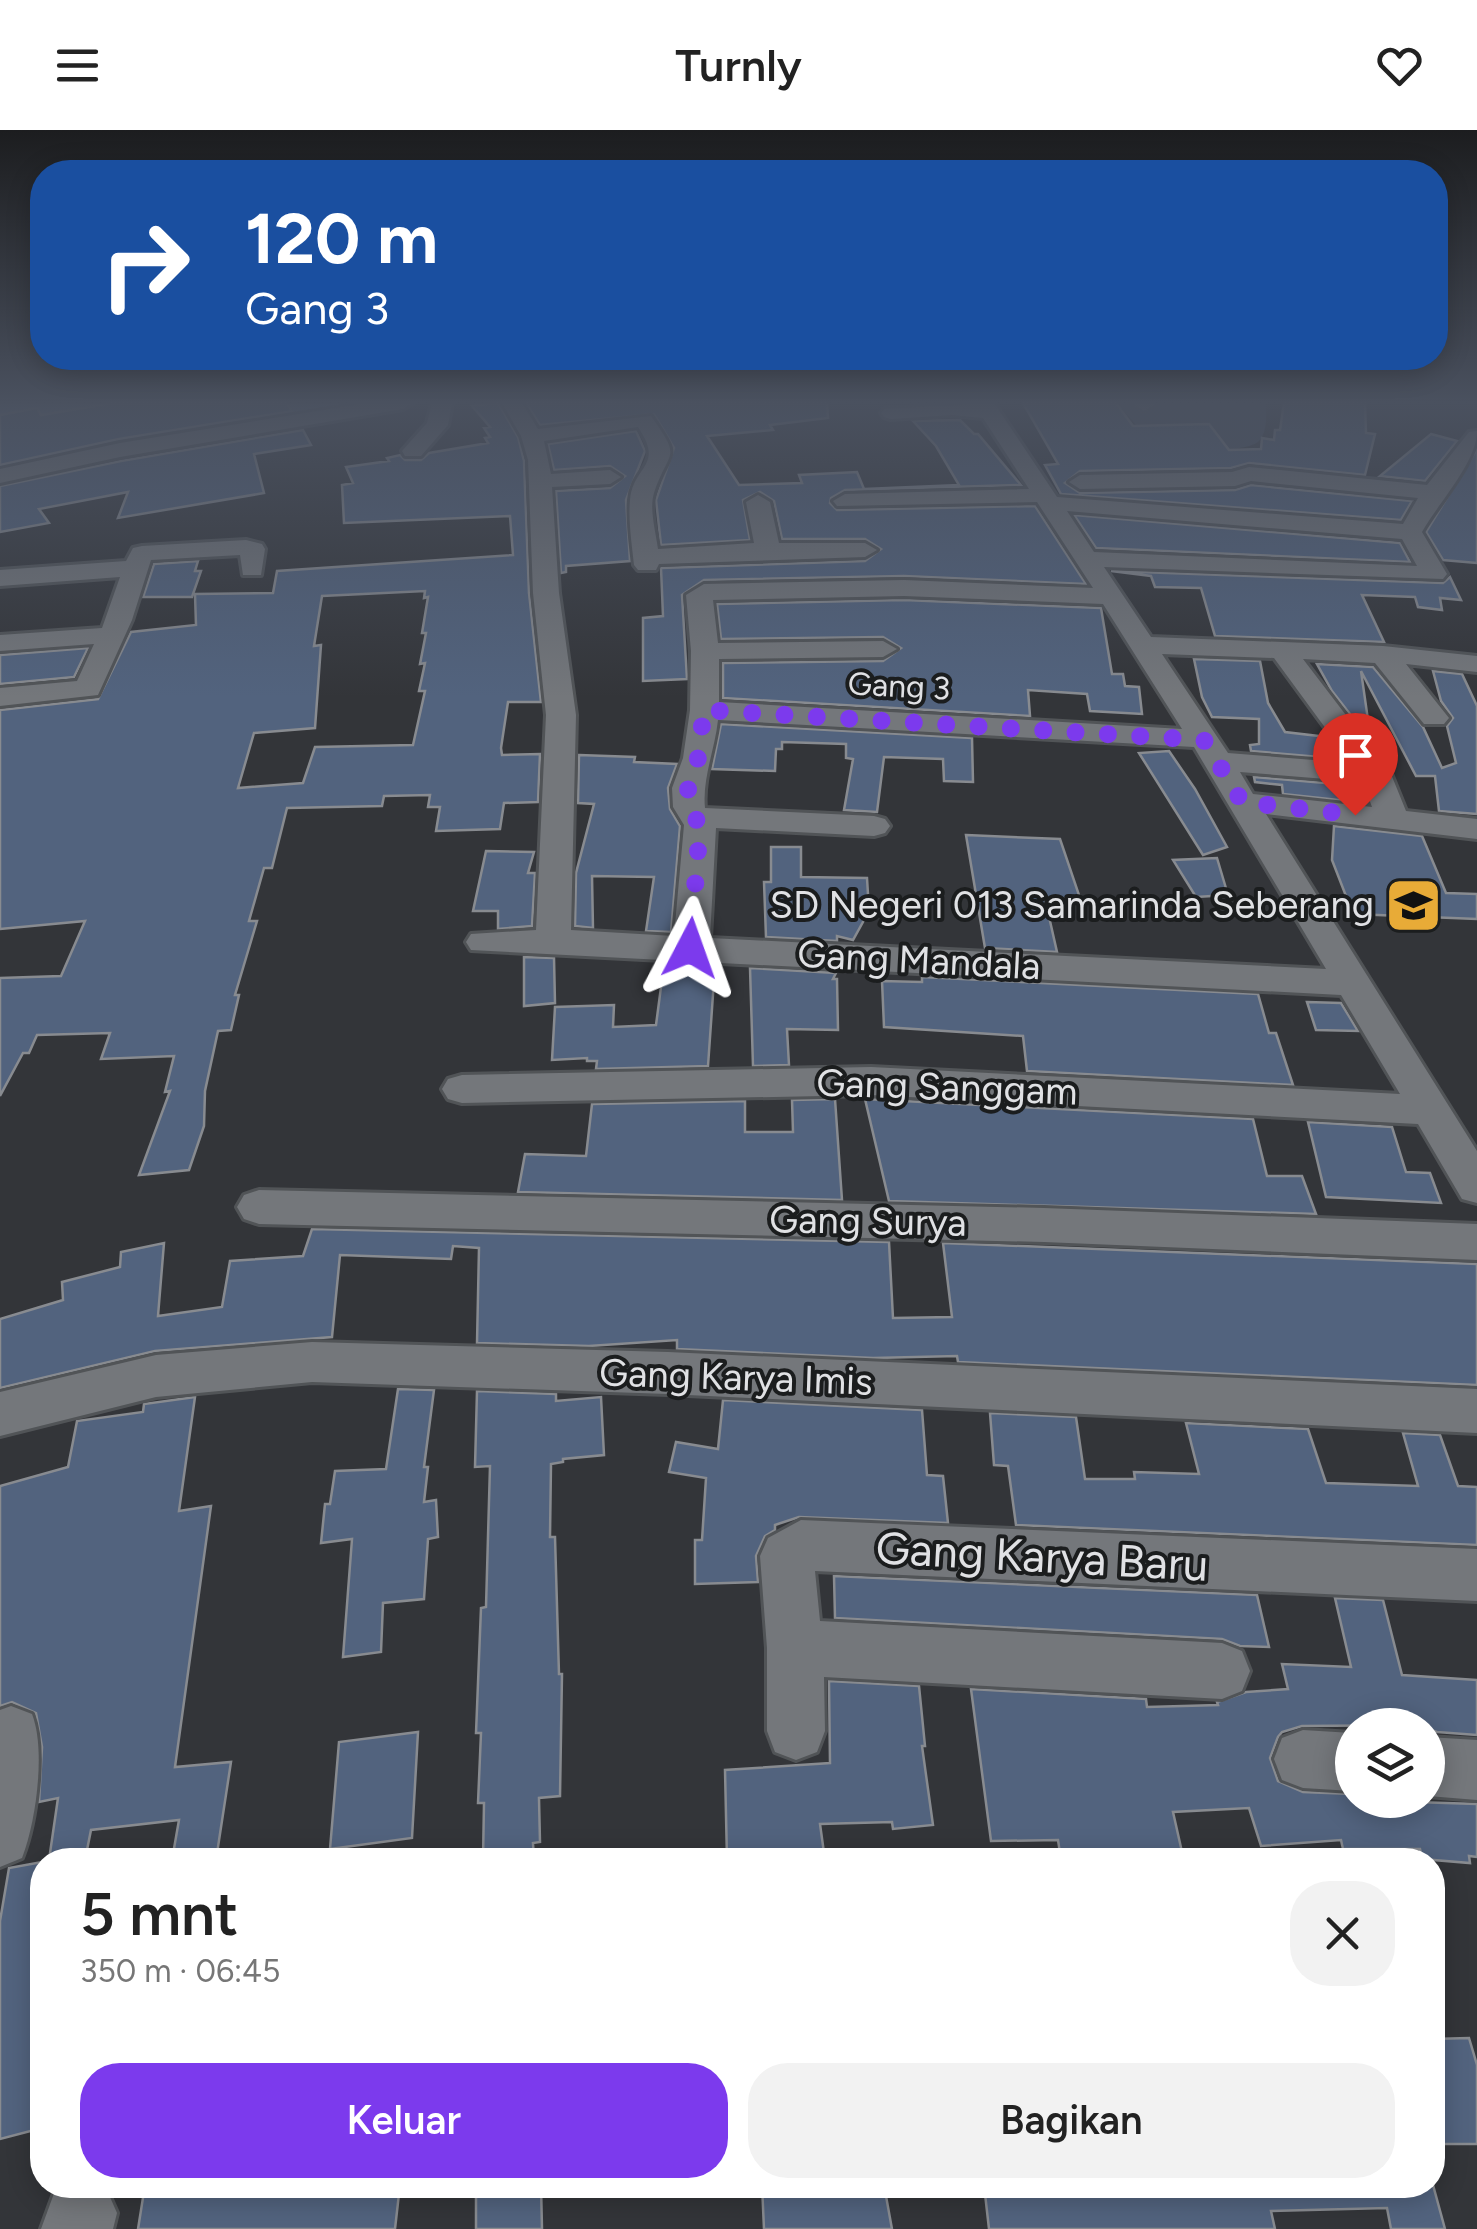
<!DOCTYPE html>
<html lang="id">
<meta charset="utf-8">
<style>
body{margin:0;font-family:Figtree,sans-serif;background:#f2f2f2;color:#222;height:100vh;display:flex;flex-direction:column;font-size:38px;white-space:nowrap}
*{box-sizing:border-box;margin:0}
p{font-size:32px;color:#767676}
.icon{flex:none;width:55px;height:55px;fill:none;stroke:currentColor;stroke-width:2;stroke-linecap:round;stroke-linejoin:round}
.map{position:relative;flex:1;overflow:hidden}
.drawer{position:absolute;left:30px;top:1718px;width:1415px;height:350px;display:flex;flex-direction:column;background:#fff;border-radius:40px;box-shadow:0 5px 25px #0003}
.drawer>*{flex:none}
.top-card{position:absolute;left:30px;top:30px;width:1418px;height:210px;border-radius:40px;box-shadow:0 5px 25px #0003;background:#1a4fa0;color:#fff;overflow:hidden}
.fabs{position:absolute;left:1335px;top:1578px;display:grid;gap:20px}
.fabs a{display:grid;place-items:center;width:110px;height:110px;border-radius:50%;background:#fff;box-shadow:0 5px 25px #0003;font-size:50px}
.pin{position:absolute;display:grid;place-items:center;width:85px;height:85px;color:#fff;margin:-102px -42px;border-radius:50% 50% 50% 0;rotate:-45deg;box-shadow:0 0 10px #0007}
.pin .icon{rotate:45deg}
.me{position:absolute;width:110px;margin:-55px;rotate:4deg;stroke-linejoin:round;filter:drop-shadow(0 0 8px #0008)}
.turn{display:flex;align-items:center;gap:35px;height:210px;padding:0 50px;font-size:45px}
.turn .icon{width:130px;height:130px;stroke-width:2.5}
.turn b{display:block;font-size:70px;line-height:85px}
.round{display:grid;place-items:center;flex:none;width:105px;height:105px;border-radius:40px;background:#f2f2f2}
.overview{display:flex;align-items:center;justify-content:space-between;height:170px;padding:0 50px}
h1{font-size:60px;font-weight:600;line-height:75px}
.cta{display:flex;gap:20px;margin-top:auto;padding:20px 50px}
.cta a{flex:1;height:115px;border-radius:40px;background:#7c3aed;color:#fff;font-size:40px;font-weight:600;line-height:115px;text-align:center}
.cta a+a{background:#f2f2f2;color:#222}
header{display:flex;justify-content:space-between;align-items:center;height:130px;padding:0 50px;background:#fff;font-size:45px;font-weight:600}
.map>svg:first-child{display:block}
.green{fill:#475162}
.water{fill:#687a96}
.building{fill:#52637e;stroke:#888b90;stroke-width:2.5;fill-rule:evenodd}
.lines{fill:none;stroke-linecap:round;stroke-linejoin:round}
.minor-casing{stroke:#515457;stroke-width:6}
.minor{fill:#74777b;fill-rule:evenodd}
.route{stroke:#7c3aed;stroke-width:18;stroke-dasharray:0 32.4}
.labels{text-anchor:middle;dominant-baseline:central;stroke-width:8;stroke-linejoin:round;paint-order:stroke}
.far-street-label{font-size:32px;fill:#e0e1e4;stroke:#1b1d1e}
.poi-label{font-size:38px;fill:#e0e1e4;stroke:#1b1d1e;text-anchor:end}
.street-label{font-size:38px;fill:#e0e1e4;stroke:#1b1d1e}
.near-street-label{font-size:45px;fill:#e0e1e4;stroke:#1b1d1e}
</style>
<header><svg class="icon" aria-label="menu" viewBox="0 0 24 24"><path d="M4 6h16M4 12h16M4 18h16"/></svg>Turnly<svg class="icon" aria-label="heart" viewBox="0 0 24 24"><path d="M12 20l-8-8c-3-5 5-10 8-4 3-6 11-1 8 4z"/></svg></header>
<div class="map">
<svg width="1477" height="2099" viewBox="0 0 1477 2099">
<rect width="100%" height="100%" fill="#333539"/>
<path class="green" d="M1117,273H1266C1266,285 1268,301 1259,311C1246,324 1178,320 1158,320Z"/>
<polygon class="water" points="0,273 396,273 0,345"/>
<g class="building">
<polygon points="113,273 287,273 292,281 119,309 0,335 0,285 37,278 41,285"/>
<path d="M498,273L518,307L524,331L529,463L541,572H508L501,618L502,625L540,624L538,672L504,673L500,699L436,701L440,677H428L430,665L384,666L382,676L287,678L272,738H264L249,791H257L235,865H239L231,900L218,901L205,961L204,996L189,1040L139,1045L170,961L165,962L174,926L101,929L110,903L37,905L29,923H23L0,966V848L61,846L85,791L0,799V580L98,569L131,502L196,495L195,464L273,463L277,441L513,425L510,386L344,393L342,355L353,353L346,337L389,331L387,328L400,325L405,330H421L429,323L488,313L485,308L490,307L484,298L490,297L472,276ZM425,461L424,468L428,467L422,503H426L420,534L425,533L419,561H425L413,615L315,617L303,653L238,658L254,603L315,598L321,515L314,516L322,466Z"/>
<polygon points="526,273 827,273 828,288 770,295 773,300 707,306 739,355 802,353 799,345 857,342 864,359 959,355 936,316 913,291 960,290 974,304 978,304 1021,355 845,360 831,368 830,373 837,380 1035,376 1086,454 904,446 704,450 682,465 687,549 643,551 643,488 663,486 661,438 865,431 881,419 865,409 782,409 774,371 760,362 743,370 750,410 661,415 656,370 674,318 654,284 540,295"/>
<polygon points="1023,273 1116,273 1133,296 1209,294 1229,320 1261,319 1262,308 1274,310 1275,300 1280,300 1284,273 1365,273 1366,303 1375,304 1365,345 1249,333 1231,338 1080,341 1065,353 1080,363 1235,360 1251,355 1412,371 1401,390 1061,364 1045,335 1058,334"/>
<polygon points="303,300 311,315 254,324 264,363 118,388 128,362 39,379 49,393 0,402 0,356 121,331"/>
<polygon points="636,301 645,321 626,370 630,431 566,436 566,442 561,443 556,361 610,358 625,346 610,336 554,340 548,314"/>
<polygon points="1431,304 1457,311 1425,351 1380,346"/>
<polygon points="1477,319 1477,433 1443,430 1426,402"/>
<polygon points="1074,385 1400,413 1410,432 1096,418"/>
<polygon points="198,431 195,441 201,441 192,467 143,467 154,434"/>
<polygon points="1111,441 1443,453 1450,447 1461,470 1440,468 1442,480 1418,477 1415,467 1362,465 1384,512 1215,506 1201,458 1155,457 1151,446"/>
<polygon points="904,470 1101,478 1112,544 1123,544 1125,556 1139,557 1142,584 1090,581 1087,564 1028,560 1030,586 723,568 723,533 883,531 901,518 883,507 721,509 717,474"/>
<polygon points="88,518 74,547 0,554 0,525"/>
<polygon points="1194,529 1260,531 1268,573 1285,602 1327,607 1343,629 1251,621 1250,615 1259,614 1259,589 1212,587 1202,567"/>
<polygon points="1317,534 1373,537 1423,597 1442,638 1456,633 1447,596 1453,588 1441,571 1433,541 1462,544 1477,576 1477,684 1439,681 1435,646 1416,646 1361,541 1371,611 1332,561"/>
<polygon points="721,594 972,608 973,652 944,651 943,629 884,627 877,682 844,680 853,629 846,628 846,614 782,612 782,619 776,619 775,641 712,639"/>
<polygon points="1169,621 1195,659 1227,717 1203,725 1139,623"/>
<polygon points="579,625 635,627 634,632 677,634 668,658 670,679 680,696 671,802 646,801 654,747 592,746 593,798 575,796 576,743 594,674 578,673"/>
<polygon points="1254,647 1360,656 1366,673 1283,664 1282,655 1255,652"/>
<polygon points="1334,696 1422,706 1446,763 1477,764 1477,789 1353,784 1332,730"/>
<polygon points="966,705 1060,709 1080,768 1045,769 1057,822 985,818"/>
<polygon points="771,717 801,717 801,747 867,748 869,781 853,810 837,806 837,811 766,807 764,752 771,752"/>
<polygon points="486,721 534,722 528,743 535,743 532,796 498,799 498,781 473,781"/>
<polygon points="1217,728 1228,765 1196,767 1173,730"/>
<polygon points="524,827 554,828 555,873 524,876"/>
<polygon points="664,834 715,836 708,936 596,939 597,931 587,931 587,928 552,930 555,877 614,875 613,897 656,895"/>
<polygon points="750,838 836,843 833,849 837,849 838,900 787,899 789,935 753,936"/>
<polygon points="922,847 1258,864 1269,903 1276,903 1293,955 1027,941 1023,906 884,897 882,851 922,852"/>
<polygon points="1307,872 1341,873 1358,901 1316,900"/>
<polygon points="835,969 842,1070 518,1062 525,1024 586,1026 592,974 745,971 745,1002 793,1002 792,970"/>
<polygon points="865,969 1253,989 1267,1046 1302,1046 1316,1084 889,1071"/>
<polygon points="1308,992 1392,997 1406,1042 1430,1043 1441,1073 1326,1067"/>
<polygon points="312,1099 889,1112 893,1188 952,1187 943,1113 1477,1134 1477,1255 958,1232 957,1226 873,1228 677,1219 677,1210 589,1216 477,1213 479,1118 453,1116 451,1129 340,1125 332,1207 155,1221 0,1258 0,1189 63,1170 62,1152 120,1137 121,1122 164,1113 158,1186 222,1177 230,1131 303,1126"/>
<polygon points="398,1259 434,1260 424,1337 428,1337 424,1372 436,1370 438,1407 428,1409 424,1469 383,1473 381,1522 343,1527 352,1409 321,1413 325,1374 330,1374 335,1341 386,1339"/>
<polygon points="477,1261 556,1264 556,1271 601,1267 604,1325 563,1329 563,1332 551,1334 550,1407 555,1407 559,1544 562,1544 560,1666 539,1668 540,1712 533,1713 534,1730 483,1730 484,1673 478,1673 481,1603 476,1603 481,1478 486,1477 490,1336 475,1337"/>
<polygon points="195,1267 179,1381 211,1376 175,1637 231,1632 216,1730 172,1730 179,1690 91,1700 85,1730 49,1730 58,1668 39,1672 42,1617 36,1583 12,1572 0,1576 0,1356 68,1337 77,1291 143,1282 144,1274"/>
<polygon points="723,1270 922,1280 927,1345 943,1346 948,1393 799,1387 775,1395 775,1400 765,1406 756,1426 758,1452 695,1454 695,1410 702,1410 706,1348 669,1342 676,1312 718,1319"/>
<polygon points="990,1283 1076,1287 1085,1349 1135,1349 1134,1342 1199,1344 1186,1293 1308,1299 1326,1353 1418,1356 1403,1303 1440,1305 1458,1356 1477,1357 1477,1415 1016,1395 1008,1336 994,1335"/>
<polygon points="834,1446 1257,1465 1269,1517 1240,1516 1222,1509 835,1488"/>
<polygon points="1335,1468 1383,1470 1402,1545 1477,1550 1477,1605 1437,1602 1428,1599 1428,1595 1302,1596 1282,1602 1278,1607 1270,1628 1278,1651 1303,1662 1352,1664 1352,1670 1477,1674 1477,1727 1469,1726 1470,1733 1422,1729 1420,1719 1343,1719 1341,1710 1261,1716 1249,1678 1173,1682 1182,1722 1060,1723 1058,1710 991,1711 971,1559 1146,1569 1147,1577 1218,1575 1217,1572 1246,1562 1288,1559 1282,1534 1351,1537"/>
<polygon points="829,1551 919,1556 925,1616 922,1616 933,1695 893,1699 892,1692 820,1694 825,1730 727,1730 725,1640 830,1633"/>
<polygon points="418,1602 412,1708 330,1719 339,1612"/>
<polygon points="42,1732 42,1911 34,1954 42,1952 42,1998 0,2009 0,1791 9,1738"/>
<polygon points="1469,1908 1477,1935 1477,2014 1432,2014 1432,1909"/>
<polygon points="145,2055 353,2056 400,2055 395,2099 138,2099"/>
<polygon points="476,2055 541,2055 542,2099 476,2099"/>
<polygon points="762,2055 884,2055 892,2099 764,2099"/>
<polygon points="984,2055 1433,2055 1445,2099 1391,2099 1387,2078 1271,2081 1275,2099 989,2099"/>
</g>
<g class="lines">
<defs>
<g id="minor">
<polygon points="366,273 413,273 403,279 120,327 0,353 0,339 120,313"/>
<polygon points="432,273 452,273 448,295 421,326 405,326 402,321 427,293"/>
<path d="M502,273H522L538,299L651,286C683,331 669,318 654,363C649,379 656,403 658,419L754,413L746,372L758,365L770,372L779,413H865L877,420L865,427L659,434L656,440H638L634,435C632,415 628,390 630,370C633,335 665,337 638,297L544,311L551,344L610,340L621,347L610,354L552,357L559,463L576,585L571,800L674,806L684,695L673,677L672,658L683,628L690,580L691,521L686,465L704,454L904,450L1093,458L1037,372L837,376L833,371L845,364L1029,359L983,288L952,285L891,289L884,287L881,283L884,279L994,273L1057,367L1403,394L1418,368L1251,351L1235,356L1080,359L1069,352L1080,345L1232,342L1249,337L1427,355L1469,302L1477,301C1477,332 1439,372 1422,402L1447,444L1443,449L1104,437L1151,507L1383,516L1477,526V542L1406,534L1449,588L1444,594H1424L1375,533L1303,529L1391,644L1406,681L1477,689V709L1266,684L1477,1021V1073L1462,1069L1418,994L871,965L462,973L448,969L442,959L448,949L462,945L871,937L1400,964L1341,865L471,820L466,812L471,804L536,800L546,585L533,463L528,330L521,306ZM1067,381L1402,409L1417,436L1094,422ZM904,466L1103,474L1182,599L719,572V529L883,527L897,519L883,511L718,513L713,470ZM1162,524L1274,528L1351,633L1228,623ZM718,590L1194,617L1326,839L710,808L716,698L874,706L885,703L890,696L885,689L874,686L705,678C702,649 715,619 718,590ZM1240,642L1363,652L1372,677L1253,664Z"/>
<polygon points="1132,273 1153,273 1154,275 1144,281"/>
<polygon points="246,410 262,414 265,419 261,445 243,445 240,425 151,430 132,490 98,565 0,576 0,558 77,551 94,514 0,521 0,505 102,498 120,447 0,456 0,440 126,431 133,418 142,416"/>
<polygon points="259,1060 1044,1078 1477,1094 1477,1130 1044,1112 259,1094 244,1089 237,1077 244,1065"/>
<polygon points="312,1212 668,1222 1477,1259 1477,1303 668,1264 312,1252 156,1267 0,1306 0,1262 156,1225"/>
<polygon points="801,1390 1477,1419 1477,1471 815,1441 820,1491 1222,1513 1242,1521 1250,1541 1242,1561 1222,1569 824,1547 825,1601 817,1622 796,1630 775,1622 767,1601 767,1518 760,1426 768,1408"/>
<path d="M11,1576L32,1584C46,1620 36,1692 22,1728L0,1737V1580Z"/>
<polygon points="1303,1600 1352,1603 1352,1661 1303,1658 1282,1650 1274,1629 1282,1608"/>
<polygon points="1428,1607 1477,1610 1477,1670 1428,1666"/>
<polygon points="62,2055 106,2058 117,2083 113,2099 41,2099 56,2058"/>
</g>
</defs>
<use href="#minor" class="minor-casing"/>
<use href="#minor" class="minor"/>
</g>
<linearGradient id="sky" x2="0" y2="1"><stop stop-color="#1c1d1f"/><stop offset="0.48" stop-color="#4a515f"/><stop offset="1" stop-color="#4a515f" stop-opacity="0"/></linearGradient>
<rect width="1477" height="567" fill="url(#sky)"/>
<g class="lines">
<polyline class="route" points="690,818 700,696 689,677 688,658 698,628 704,580 1204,610 1242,672 1355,685"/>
</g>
<defs>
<symbol id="school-square" viewBox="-11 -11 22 22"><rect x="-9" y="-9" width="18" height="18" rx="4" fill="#e8ab37" stroke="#1b1d1e"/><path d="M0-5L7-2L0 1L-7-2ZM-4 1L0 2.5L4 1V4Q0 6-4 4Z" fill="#111"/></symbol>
</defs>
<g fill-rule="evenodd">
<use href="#school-square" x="1382" y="744" width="63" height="63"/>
</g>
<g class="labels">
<g class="far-street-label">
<text transform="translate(899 556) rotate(3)">Gang 3</text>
</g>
<g class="poi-label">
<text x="1374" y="775">SD Negeri 013 Samarinda Seberang</text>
</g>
<g class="street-label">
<text transform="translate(919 830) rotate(3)">Gang Mandala</text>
<text transform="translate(947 957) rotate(2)">Gang Sanggam</text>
<text transform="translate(868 1091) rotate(1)">Gang Surya</text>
<text transform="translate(736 1247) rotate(2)">Gang Karya Imis</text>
</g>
<g class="near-street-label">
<text transform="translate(1042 1426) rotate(3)">Gang Karya Baru</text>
</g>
</g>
</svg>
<div class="fabs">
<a><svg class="icon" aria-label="layers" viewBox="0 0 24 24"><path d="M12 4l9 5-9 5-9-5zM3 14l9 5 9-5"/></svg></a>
</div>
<div class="pin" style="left:1355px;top:685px;background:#d93025"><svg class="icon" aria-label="arrive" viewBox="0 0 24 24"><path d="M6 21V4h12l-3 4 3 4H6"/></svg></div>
<svg class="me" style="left:690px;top:818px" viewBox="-20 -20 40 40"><path d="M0-17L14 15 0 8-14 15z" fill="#7c3aed" stroke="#fff" stroke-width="4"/></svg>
<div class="top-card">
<div class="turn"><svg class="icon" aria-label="right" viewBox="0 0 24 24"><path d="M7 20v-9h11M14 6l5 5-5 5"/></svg><div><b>120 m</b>Gang 3</div></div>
</div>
<section class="drawer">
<div class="overview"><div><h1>5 mnt</h1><p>350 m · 06:45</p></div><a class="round"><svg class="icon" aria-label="close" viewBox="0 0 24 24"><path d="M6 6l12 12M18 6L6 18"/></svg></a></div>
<div class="cta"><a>Keluar</a><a>Bagikan</a></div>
</section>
</div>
